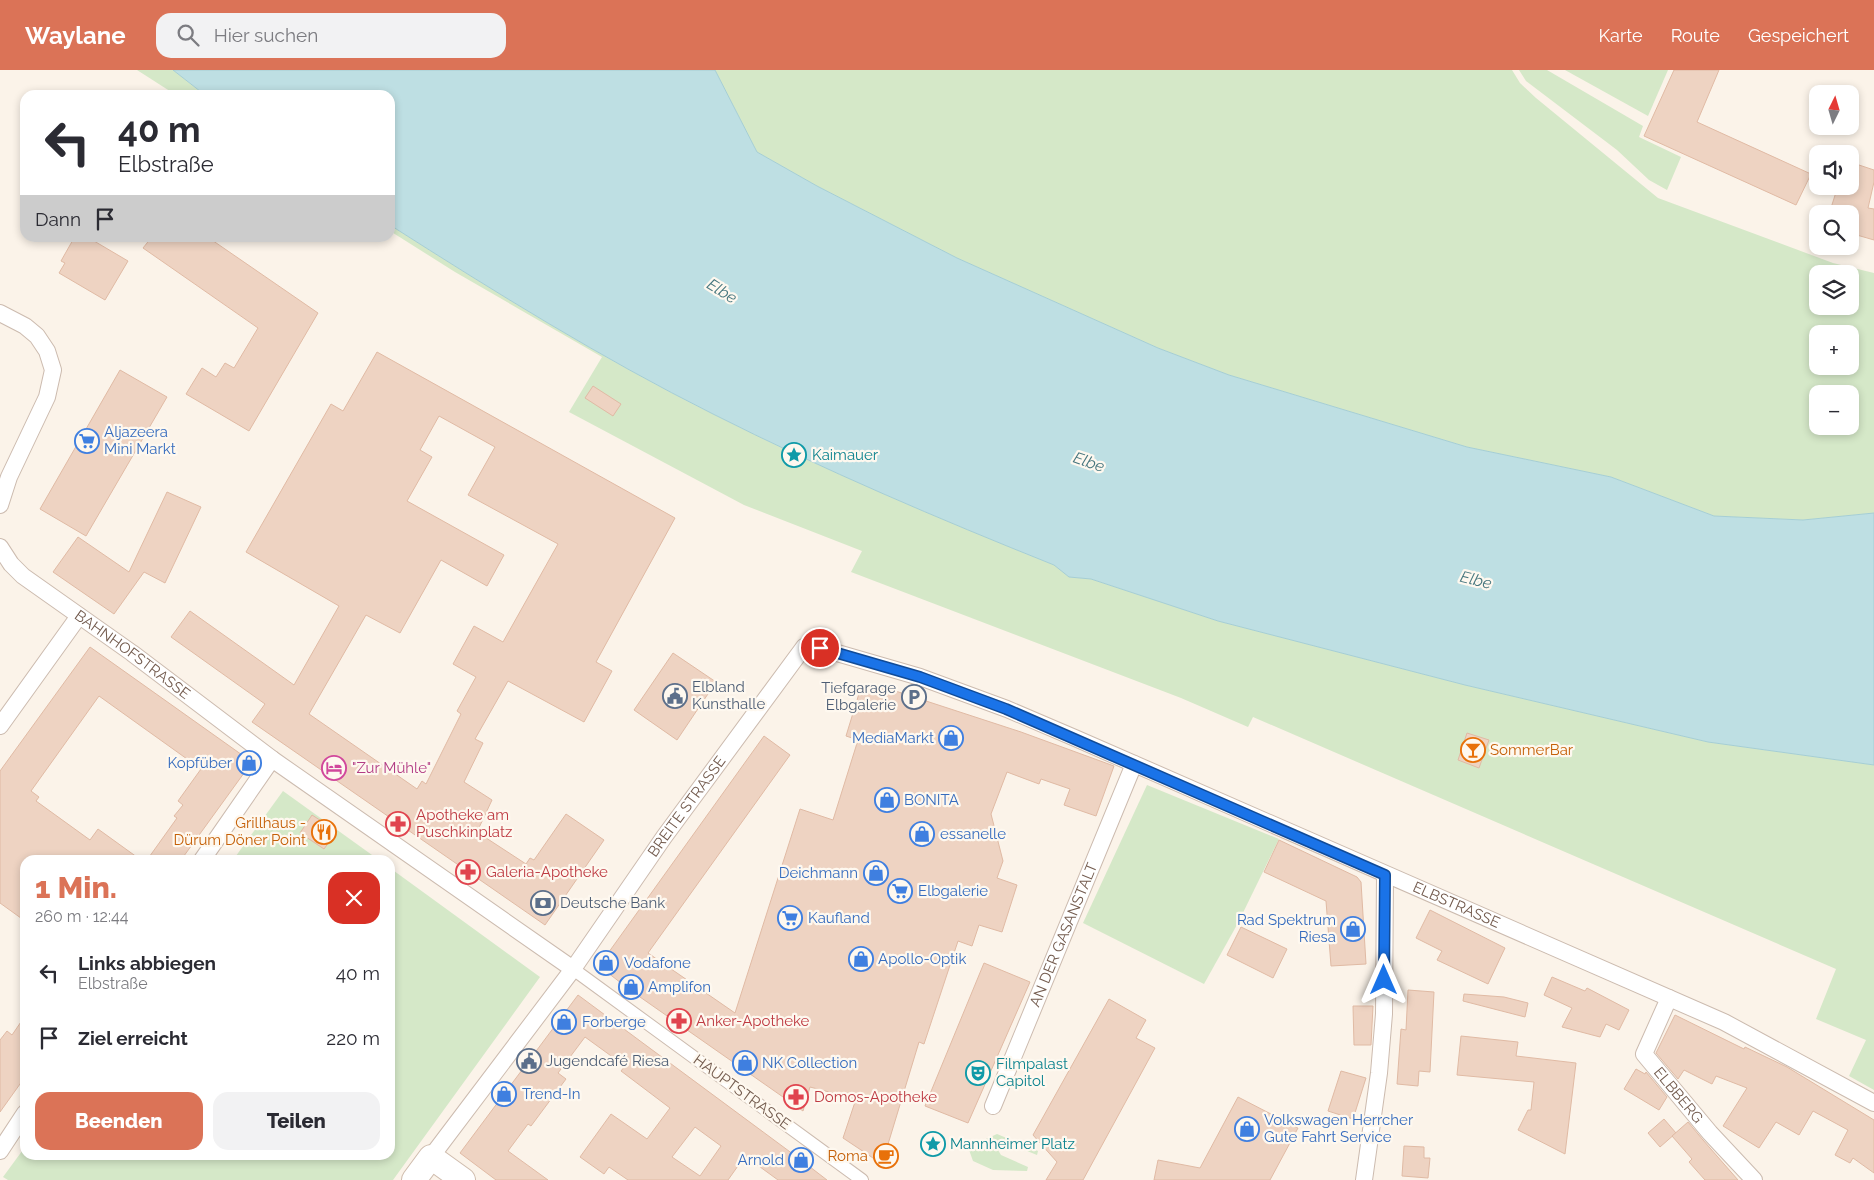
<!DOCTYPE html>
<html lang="de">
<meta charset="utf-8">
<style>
body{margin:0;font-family:Raleway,sans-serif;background:#f2f2f3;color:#2b2b33;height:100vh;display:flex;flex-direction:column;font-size:19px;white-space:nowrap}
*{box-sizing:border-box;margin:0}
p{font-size:16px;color:#7c7c81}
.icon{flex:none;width:28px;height:28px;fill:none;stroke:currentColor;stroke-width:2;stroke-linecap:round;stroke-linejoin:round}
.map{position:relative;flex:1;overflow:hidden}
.sheet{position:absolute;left:20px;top:785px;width:375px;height:305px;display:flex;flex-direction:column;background:#fff;border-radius:15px;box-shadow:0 2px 8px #0003}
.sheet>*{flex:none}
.guide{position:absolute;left:20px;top:20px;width:375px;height:152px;border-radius:15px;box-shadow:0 2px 8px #0003;background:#fff;color:#2b2b33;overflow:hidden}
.needle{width:32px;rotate:5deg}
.controls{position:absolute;left:1809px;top:15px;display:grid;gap:10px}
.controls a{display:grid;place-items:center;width:50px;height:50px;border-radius:10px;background:#fff;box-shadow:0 2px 8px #0003;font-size:25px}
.pin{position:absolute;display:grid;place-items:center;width:42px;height:42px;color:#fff;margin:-21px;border:2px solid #fff;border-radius:50%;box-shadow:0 1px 5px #0007}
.me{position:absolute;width:55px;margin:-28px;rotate:0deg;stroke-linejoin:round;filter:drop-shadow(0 0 4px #0008)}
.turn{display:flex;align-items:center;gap:18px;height:105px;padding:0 15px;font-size:22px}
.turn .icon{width:65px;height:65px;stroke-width:2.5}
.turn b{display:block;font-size:35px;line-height:42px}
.then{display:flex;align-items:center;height:48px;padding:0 15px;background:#0003;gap:10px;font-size:19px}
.round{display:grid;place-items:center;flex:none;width:52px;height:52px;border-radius:15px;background:#f2f2f3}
.head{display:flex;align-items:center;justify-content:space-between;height:85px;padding:0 15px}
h1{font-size:30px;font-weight:800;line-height:38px;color:#db7357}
.action{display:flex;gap:10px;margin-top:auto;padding:10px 15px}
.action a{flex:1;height:58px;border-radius:15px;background:#db7357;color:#fff;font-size:20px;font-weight:800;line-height:58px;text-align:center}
.action a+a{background:#f2f2f3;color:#2b2b33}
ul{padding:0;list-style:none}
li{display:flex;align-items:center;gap:15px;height:65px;padding:0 15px}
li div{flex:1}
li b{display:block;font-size:19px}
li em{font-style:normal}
header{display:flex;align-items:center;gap:30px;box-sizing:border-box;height:70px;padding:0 25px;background:#db7357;color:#fff}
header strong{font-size:24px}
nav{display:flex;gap:28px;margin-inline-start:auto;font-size:18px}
.search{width:350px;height:45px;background:#f2f2f3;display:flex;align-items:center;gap:12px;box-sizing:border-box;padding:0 18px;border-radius:15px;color:#7c7c81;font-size:19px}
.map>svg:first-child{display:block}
.green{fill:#d5e8c8;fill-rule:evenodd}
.water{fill:#bedfe3;stroke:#a5ced4}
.building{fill:#eed3c2;stroke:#e0baa4;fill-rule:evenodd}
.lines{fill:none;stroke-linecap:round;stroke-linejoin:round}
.pedestrian-casing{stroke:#ccbbaf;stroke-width:14}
.minor-casing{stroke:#ccbbaf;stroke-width:18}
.secondary-casing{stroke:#cfbcad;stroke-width:26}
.pedestrian{stroke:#fff;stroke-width:12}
.minor{stroke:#fff;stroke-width:16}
.secondary{stroke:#fff;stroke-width:24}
.route-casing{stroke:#114b97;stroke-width:12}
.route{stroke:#1a73e8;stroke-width:9}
.labels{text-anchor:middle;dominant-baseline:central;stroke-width:4.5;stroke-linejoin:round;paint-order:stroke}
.shop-label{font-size:15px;fill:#366cbe;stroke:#fef8ef;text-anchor:start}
.culture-label{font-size:15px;fill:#0d838f;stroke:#fef8ef;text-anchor:start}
.street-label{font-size:15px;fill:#735b4e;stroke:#fef8ef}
.service-label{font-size:15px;fill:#4e5e75;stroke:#fef8ef;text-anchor:start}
.food-label{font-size:15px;fill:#c56008;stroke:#fef8ef;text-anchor:end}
.hotel-label{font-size:15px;fill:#b23c85;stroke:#fef8ef;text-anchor:start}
.health-label{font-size:15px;fill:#be3a42;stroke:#fef8ef;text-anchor:start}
.water-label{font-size:16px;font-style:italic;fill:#46767e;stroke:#fef8ef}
</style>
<header>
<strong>Waylane</strong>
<div class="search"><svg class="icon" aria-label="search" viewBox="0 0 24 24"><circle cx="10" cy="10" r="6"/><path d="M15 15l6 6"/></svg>Hier suchen</div>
<nav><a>Karte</a><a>Route</a><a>Gespeichert</a></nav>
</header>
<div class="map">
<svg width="1874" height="1110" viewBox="0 0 1874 1110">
<rect width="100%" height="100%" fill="#fbf3e9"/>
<g class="green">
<polygon points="137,0 173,0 205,25 176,25"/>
<path d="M715,0H1512L1520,13L1536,28L1658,128L1833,193L1874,203V443L1803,450L1714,446L1611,407L1467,377L1229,305L1158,278L957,188L817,116L757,82ZM1818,204H1850V236H1818ZM1818,264H1850V296H1818ZM1818,324H1850V356H1818Z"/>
<polygon points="1519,0 1547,0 1643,56 1639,67 1681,87 1667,120 1649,110 1617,80 1526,11"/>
<polygon points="1565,0 1668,0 1648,46"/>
<path d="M390,155C495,222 601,288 713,344C824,400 939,449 1054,495L1069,507L1091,509L1218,551L1465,615L1708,672L1874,695V1020L1849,1006L1866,970L1816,949L1836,899L1253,647L1248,657L1181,628L851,502L862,481L744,435L569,342L602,287L455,202L390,161Z"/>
<polygon points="1147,715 1279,769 1238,853 1204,914 1083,853"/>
<polygon points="283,721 379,790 233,790"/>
<polygon points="390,798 540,907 393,1110 8,1110 3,1107 25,1077 25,1085 390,1085"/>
<polygon points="997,1064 1038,1081 1037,1085 1007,1073 1000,1075 998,1080 1001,1085 1028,1097 1027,1101 993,1100 973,1091 968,1077"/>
</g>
<path class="water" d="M173,0H715L757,82L817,116L957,188L1158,278L1229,305L1467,377L1611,407L1714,446L1803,450L1874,443V695L1708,672L1465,615L1218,551L1091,509L1069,507L1054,495C939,449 824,400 713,344C601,288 495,222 390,155V25H205Z"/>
<g class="building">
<polygon points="1674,0 1719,0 1697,52 1811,104 1796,135 1644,66"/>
<polygon points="1850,92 1874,100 1874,112 1868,138 1874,139 1874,170 1850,163 1850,144 1829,144 1838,116 1850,116"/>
<polygon points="74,168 89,168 128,191 105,230 59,203 65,193 61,191"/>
<polygon points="151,168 209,168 318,243 249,361 186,324 202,298 216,307 225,293 234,298 258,258 143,178"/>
<path d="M377,282L675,448L596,592L612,601L584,652L508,611L475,669L483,673L464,712L492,730L477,762L526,794L530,788L534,790L566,744L604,770L545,855L252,652L265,634L171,567L190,541L294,615L339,536L246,482L331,334L343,341ZM439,346L495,377L468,425L558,474L503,572L474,556L453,594L476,607L457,641L461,644L426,714L422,711L417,719L309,644L366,545L400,563L441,490L487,516L504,485L407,431L432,387L420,380Z"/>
<polygon points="120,300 167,327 86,466 40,439"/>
<polygon points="593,316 621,334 613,346 585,328"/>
<polygon points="167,422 201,437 165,513 144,502 114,544 53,502 78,467 129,502"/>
<polygon points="90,577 252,692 181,790 147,790 177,748 174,746 183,735 178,731 201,699 99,626 31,721 39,727 36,731 90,770 98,759 141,790 25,790 25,851 0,833 0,701"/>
<polygon points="673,583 716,612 677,670 634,640"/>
<polygon points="874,614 1021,662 1114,696 1096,746 1064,735 1070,719 1041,709 1039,714 1007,702 991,744 1003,791 997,808 1017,815 1002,862 979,855 972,876 958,871 924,974 919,972 882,1094 843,1068 856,1029 810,1017 803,1041 630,920 603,899 601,893 764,666 790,685 648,883 735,943 800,739 833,750 858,670 846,666 861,617 872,621"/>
<polygon points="1467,663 1489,670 1479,698 1458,690"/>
<polygon points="312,745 337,761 324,779 300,763"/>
<polygon points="1279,770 1357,807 1361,812 1366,894 1331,896 1326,831 1264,802"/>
<polygon points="1430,840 1505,878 1488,914 1437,890 1442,881 1416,868"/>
<polygon points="1241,857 1287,879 1273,908 1227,885"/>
<polygon points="984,893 1030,912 968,1053 925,1036"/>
<polygon points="1552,907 1585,921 1587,918 1629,940 1619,960 1606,954 1600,967 1562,957 1572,938 1544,925"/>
<polygon points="1408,920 1434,922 1430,1002 1419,1001 1418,1016 1397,1014 1401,959 1406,960"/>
<polygon points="1464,924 1504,927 1528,933 1525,947 1463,931"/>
<path d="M578,925L801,1090L827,1110H778L745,1086L728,1110H628L609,1097L604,1104L580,1087L611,1044L647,1069L670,1038L621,1001L625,996L585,967L558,1003L566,1009L531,1056L528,1054L508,1081L548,1110H496L460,1083ZM695,1057L721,1076L700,1106L672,1087Z"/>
<polygon points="1109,929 1146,950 1136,968 1155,978 1083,1110 1046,1110 1057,1092 1033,1065"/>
<polygon points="1353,936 1373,936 1371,975 1354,975"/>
<polygon points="1675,945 1744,979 1745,977 1787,997 1874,1050 1874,1103 1853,1088 1850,1093 1835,1085 1848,1060 1813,1041 1799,1065 1776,1052 1759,1078 1723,1056 1747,1018 1716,1006 1712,1014 1684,1000 1678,1009 1656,983"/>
<polygon points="25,946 25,1007 0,1042 0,970 7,961 12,965"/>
<polygon points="1461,966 1518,972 1516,986 1576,993 1565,1084 1518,1060 1528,1040 1531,1040 1534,1012 1457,1005"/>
<polygon points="1636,999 1645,1004 1646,1002 1667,1027 1659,1040 1624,1019"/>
<polygon points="1341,1001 1366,1008 1353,1049 1328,1041"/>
<polygon points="1238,1027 1298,1058 1270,1110 1154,1110 1158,1090 1200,1098"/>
<polygon points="1664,1049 1676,1063 1660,1077 1648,1063"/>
<polygon points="1688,1052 1703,1070 1738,1110 1705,1110 1689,1092 1692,1089 1672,1066"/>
<polygon points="1404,1076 1424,1077 1424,1088 1430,1088 1428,1108 1402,1106"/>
</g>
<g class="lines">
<defs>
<polyline id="pedestrian" points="573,899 862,1110"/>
<g id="minor">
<polyline points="0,243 25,256 37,266 47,281 53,300 47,327 9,407 0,435"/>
<path id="s1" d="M0,477L11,494L23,506L132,583L272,689L573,899"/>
<polyline points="0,656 79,546"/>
<polyline points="202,790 272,689"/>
<path id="s2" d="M1669,928L1644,984L1710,1063L1754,1110"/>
<path id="s3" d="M993,1036L1134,694"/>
<polyline points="0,1081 25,1043"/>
<path id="s4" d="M431,1087L573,899L664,767L804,577L820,578L920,607L1007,639L1075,668L1724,952L1874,1033"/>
<polyline points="1364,1110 1379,1003 1384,944 1385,805"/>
</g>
<polyline id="secondary" points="414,1110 431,1087 463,1110"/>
</defs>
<use href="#pedestrian" class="pedestrian-casing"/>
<use href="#minor" class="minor-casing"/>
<use href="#secondary" class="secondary-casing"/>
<use href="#pedestrian" class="pedestrian"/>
<use href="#minor" class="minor"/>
<use href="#secondary" class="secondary"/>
</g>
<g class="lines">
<defs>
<polyline id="route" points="820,578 920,607 1006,639 1385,805 1384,910"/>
</defs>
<use href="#route" class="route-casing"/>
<use href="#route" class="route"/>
</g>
<defs>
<symbol id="supermarket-ring" viewBox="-11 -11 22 22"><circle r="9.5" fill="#fef8ef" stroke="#3f7fe0" stroke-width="1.5"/><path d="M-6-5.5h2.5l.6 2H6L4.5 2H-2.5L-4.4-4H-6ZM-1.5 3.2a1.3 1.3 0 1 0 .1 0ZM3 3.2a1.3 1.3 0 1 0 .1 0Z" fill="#3f7fe0"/></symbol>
<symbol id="sight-ring" viewBox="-11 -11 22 22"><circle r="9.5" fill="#fef8ef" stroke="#0f9aa8" stroke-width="1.5"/><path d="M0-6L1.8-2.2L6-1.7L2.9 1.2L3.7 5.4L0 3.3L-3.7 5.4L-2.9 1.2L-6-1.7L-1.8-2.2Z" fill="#0f9aa8"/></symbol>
<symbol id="civic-ring" viewBox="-11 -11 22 22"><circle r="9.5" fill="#fef8ef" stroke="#5c6f8a" stroke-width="1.5"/><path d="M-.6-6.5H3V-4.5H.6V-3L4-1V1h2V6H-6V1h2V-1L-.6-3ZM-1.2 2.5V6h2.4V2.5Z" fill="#5c6f8a"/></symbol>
<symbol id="parking-ring" viewBox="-11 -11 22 22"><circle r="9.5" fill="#fef8ef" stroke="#5c6f8a" stroke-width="1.5"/><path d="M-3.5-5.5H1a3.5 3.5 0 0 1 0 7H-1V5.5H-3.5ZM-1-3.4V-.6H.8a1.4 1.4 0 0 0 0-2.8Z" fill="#5c6f8a"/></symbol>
<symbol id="shop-ring" viewBox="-11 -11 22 22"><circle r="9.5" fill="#fef8ef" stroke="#3f7fe0" stroke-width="1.5"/><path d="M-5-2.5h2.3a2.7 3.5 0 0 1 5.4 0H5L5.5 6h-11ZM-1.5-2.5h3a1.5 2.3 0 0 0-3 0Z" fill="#3f7fe0"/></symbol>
<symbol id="bar-ring" viewBox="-11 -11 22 22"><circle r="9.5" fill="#fef8ef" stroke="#e8710a" stroke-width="1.5"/><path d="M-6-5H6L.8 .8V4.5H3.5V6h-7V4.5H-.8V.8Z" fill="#e8710a"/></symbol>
<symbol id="hotel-ring" viewBox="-11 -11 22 22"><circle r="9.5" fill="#fef8ef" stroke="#d1479c" stroke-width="1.5"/><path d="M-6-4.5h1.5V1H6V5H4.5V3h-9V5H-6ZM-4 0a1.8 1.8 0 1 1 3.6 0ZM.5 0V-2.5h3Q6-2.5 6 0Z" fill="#d1479c"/></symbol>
<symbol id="pharmacy-ring" viewBox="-11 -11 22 22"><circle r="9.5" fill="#fef8ef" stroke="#e0444e" stroke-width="1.5"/><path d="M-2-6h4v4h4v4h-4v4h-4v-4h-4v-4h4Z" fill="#e0444e"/></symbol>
<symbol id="restaurant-ring" viewBox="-11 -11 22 22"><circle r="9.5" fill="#fef8ef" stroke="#e8710a" stroke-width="1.5"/><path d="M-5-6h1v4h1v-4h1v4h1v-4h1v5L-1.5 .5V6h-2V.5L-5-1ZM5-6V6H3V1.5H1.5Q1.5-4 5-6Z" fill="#e8710a"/></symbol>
<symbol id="bank-ring" viewBox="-11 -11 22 22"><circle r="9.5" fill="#fef8ef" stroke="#5c6f8a" stroke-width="1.5"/><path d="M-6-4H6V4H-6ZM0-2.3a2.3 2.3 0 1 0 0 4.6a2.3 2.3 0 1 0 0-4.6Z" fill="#5c6f8a"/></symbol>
<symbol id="theatre-ring" viewBox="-11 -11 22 22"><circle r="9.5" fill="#fef8ef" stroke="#0f9aa8" stroke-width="1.5"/><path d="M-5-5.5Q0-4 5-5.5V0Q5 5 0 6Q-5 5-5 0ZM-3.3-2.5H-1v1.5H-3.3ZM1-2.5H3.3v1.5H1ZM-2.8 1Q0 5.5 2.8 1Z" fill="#0f9aa8"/></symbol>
<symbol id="cafe-ring" viewBox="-11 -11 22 22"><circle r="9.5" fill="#fef8ef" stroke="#e8710a" stroke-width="1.5"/><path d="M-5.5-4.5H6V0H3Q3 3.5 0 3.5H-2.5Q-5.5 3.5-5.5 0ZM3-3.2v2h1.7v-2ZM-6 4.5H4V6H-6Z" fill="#e8710a"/></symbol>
</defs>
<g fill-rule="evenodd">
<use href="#supermarket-ring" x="73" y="357" width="28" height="28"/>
<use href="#sight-ring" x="780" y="371" width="28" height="28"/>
<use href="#civic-ring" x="661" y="612" width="28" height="28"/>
<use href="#parking-ring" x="900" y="613" width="28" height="28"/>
<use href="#shop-ring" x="937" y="654" width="28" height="28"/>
<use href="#bar-ring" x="1459" y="666" width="28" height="28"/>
<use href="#shop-ring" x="235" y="679" width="28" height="28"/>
<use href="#hotel-ring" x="320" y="684" width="28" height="28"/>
<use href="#shop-ring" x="873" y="716" width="28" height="28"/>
<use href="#pharmacy-ring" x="384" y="740" width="28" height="28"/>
<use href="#restaurant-ring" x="310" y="748" width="28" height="28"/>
<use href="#shop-ring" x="908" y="750" width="28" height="28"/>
<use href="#pharmacy-ring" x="454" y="788" width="28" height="28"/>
<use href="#shop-ring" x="862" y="789" width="28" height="28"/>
<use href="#supermarket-ring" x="886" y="807" width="28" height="28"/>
<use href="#bank-ring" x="529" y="819" width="28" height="28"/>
<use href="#supermarket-ring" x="776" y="834" width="28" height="28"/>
<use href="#shop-ring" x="1339" y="845" width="28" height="28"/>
<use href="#shop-ring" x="847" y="875" width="28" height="28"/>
<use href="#shop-ring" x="592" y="879" width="28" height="28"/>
<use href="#shop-ring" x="617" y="903" width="28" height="28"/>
<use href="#pharmacy-ring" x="665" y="937" width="28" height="28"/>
<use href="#shop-ring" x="550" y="938" width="28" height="28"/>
<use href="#civic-ring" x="515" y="977" width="28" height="28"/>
<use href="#shop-ring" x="731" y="979" width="28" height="28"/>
<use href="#theatre-ring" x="964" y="989" width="28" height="28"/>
<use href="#shop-ring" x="490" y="1010" width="28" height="28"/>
<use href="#pharmacy-ring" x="782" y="1013" width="28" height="28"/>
<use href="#shop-ring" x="1233" y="1045" width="28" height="28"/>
<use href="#sight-ring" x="919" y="1060" width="28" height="28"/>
<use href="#cafe-ring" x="872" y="1072" width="28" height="28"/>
<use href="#shop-ring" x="787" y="1076" width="28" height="28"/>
</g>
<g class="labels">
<g class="shop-label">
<text x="104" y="362">Aljazeera<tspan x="104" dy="17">Mini Markt</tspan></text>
<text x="934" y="668" text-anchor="end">MediaMarkt</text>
<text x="232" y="693" text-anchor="end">Kopfüber</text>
<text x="904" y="730">BONITA</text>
<text x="940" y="764">essanelle</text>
<text x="858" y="803" text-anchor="end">Deichmann</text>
<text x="918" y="821">Elbgalerie</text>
<text x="808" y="848">Kaufland</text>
<text x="1336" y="850" text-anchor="end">Rad Spektrum<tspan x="1336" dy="17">Riesa</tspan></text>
<text x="878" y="889">Apollo-Optik</text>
<text x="624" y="893">Vodafone</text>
<text x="648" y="917">Amplifon</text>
<text x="582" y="952">Forberge</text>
<text x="762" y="993">NK Collection</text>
<text x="522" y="1024">Trend-In</text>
<text x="1264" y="1050">Volkswagen Herrcher<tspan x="1264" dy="17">Gute Fahrt Service</tspan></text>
<text x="784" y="1090" text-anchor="end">Arnold</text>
</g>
<g class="culture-label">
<text x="812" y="385">Kaimauer</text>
<text x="996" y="994">Filmpalast<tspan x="996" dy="17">Capitol</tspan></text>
<text x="950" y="1074">Mannheimer Platz</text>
</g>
<g class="street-label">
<text stroke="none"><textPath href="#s1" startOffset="172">BAHNHOFSTRASSE</textPath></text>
<text stroke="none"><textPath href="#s4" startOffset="434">BREITE STRASSE</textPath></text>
<text stroke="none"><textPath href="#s4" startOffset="1335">ELBSTRASSE</textPath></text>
<text stroke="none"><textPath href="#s3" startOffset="185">AN DER GASANSTALT</textPath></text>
<text transform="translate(742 1022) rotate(36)">HAUPTSTRASSE</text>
<text stroke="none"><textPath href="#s2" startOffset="115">ELBBERG</textPath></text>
</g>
<g class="service-label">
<text x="692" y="617">Elbland<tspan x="692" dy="17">Kunsthalle</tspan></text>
<text x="896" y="618" text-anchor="end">Tiefgarage<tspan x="896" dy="17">Elbgalerie</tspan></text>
<text x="560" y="833">Deutsche Bank</text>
<text x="546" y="991">Jugendcafé Riesa</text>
</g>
<g class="food-label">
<text x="1490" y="680" text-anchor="start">SommerBar</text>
<text x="306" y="753">Grillhaus -<tspan x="306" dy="17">Dürum Döner Point</tspan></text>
<text x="868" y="1086">Roma</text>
</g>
<g class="hotel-label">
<text x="352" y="698">"Zur Mühle"</text>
</g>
<g class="health-label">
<text x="416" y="745">Apotheke am<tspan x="416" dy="17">Puschkinplatz</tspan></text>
<text x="486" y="802">Galeria-Apotheke</text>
<text x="696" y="951">Anker-Apotheke</text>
<text x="814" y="1027">Domos-Apotheke</text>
</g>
<g class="water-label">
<text transform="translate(722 221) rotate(32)">Elbe</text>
<text transform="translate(1089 392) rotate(19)">Elbe</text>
<text transform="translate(1476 510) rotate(14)">Elbe</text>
</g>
</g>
</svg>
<div class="controls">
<a><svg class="needle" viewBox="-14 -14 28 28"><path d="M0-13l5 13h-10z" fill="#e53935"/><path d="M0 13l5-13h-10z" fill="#7c7c81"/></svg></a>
<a><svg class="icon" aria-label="sound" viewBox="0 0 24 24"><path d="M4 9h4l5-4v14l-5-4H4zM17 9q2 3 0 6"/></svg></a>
<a><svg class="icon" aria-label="search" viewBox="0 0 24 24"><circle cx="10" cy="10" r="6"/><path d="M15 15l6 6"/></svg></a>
<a><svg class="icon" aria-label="layers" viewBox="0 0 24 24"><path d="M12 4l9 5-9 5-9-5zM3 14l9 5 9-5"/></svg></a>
<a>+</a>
<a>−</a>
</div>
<div class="pin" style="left:820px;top:578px;background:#d93025"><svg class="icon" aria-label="arrive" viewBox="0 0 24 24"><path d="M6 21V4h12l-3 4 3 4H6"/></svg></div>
<svg class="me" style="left:1384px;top:910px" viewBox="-20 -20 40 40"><path d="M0-17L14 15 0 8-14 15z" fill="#1a73e8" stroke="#fff" stroke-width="4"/></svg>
<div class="guide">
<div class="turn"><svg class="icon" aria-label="left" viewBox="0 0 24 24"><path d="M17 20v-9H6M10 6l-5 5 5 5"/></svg><div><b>40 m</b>Elbstraße</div></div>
<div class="then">Dann<svg class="icon" aria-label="arrive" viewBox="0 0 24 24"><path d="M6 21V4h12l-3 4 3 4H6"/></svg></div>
</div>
<section class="sheet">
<div class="head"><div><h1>1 Min.</h1><p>260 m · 12:44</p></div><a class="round" style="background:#d93025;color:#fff"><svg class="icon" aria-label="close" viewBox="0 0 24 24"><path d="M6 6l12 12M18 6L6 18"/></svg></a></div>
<ul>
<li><svg class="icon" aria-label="left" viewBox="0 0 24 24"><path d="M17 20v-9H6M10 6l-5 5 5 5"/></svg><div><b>Links abbiegen</b><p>Elbstraße</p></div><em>40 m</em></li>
<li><svg class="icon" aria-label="arrive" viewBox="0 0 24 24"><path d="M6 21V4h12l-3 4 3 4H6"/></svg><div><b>Ziel erreicht</b></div><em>220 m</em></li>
</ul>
<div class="action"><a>Beenden</a><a>Teilen</a></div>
</section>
</div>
